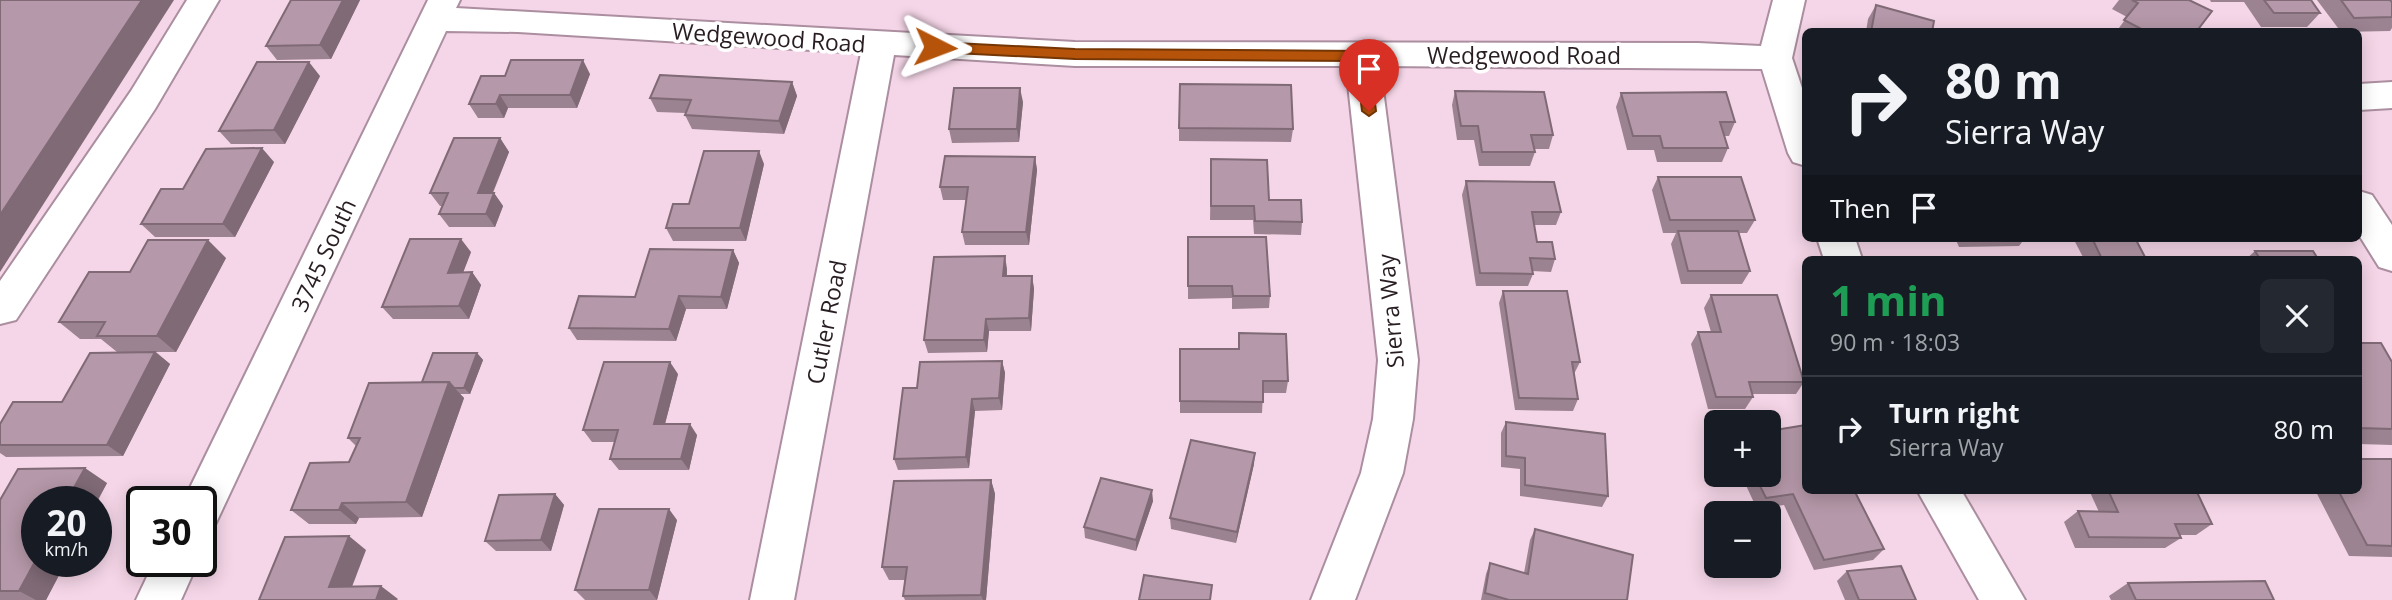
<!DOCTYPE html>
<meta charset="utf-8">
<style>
body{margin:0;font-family:"Open Sans",sans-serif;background:#242831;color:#f1f3f6;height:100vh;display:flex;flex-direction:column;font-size:26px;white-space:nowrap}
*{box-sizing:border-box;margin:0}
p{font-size:23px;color:#9ea1a6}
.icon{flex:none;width:38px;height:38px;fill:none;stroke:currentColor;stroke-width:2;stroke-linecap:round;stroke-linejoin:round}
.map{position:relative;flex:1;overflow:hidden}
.side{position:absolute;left:1802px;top:256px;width:560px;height:238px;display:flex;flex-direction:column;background:#171b24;border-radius:10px;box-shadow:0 4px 18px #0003}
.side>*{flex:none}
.banner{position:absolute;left:1802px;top:28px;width:560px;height:214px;border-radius:10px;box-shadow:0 4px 18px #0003;background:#171b24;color:#f1f3f6;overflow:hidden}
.fabs{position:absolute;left:1704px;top:410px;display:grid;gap:14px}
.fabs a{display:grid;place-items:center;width:77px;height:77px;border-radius:10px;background:#171b24;box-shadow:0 4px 18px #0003;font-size:35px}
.speed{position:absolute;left:21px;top:486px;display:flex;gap:14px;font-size:35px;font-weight:700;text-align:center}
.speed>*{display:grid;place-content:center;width:91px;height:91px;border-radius:50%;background:#171b24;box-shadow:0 4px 18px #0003;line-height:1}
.speed small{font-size:18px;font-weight:400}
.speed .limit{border:4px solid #111;border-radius:10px;background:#fff;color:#111}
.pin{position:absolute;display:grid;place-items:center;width:60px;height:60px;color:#fff;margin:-72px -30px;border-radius:50% 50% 50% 0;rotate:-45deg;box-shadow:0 0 7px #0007}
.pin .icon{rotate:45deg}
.me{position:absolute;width:77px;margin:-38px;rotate:93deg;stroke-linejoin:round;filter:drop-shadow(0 0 5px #0008)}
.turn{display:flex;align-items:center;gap:24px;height:147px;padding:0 28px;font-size:32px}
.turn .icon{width:91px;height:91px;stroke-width:2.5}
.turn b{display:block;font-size:49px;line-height:60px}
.then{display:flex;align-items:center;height:66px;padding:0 28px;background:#0003;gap:14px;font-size:26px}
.round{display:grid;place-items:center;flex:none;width:74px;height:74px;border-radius:10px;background:#242831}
.head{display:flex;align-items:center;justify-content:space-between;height:119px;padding:0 28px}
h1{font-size:42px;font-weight:700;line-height:52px;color:#1e9e55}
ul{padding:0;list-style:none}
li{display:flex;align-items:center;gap:21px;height:105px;padding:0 28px;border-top:2px solid #363941}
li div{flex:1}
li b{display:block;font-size:26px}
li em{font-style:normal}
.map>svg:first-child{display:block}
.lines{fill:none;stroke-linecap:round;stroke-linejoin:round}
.minor-casing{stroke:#ab8e9f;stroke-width:4}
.minor{fill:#fff;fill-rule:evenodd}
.wall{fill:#9c8391}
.shaded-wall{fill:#7f6a76}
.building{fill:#b598a9;stroke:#7f6a76;stroke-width:2}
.route{fill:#b45309;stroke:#753606;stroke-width:2}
.labels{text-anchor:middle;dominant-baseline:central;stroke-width:7;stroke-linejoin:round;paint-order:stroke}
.street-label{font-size:23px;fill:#281d23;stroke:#fff}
</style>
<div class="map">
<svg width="2392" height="600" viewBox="0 0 2392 600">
<rect width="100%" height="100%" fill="#f5d6e8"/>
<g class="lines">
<defs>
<g id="minor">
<polygon points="187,0 219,0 155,109 16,320 0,324 0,281 131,91"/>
<polygon points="428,0 460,0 456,8 1075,42 1698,43 1761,46 1773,0 1805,0 1792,58 1806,100 1806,166 1793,162 1788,153 1762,69 1380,66 1418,360 1413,419 1403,473 1355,600 1311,600 1361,473 1373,419 1378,360 1346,66 1075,66 894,55 794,600 750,600 861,53 518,32 446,31 216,523 201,528 201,502 183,502"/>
<polygon points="2392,82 2392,108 2359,110 2359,84"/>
<polygon points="2359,191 2372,195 2392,225 2392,271 2379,267 2359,235"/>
<polygon points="1817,238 1855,238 1862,259 1824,259"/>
<polygon points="1917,490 1961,490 2025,600 1979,600"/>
<polygon points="154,562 198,562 181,600 136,600"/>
</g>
</defs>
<use href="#minor" class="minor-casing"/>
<use href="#minor" class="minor"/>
</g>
<g class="wall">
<polygon points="291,0 360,0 331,59 277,60 266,46"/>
<polygon points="2119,0 2189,0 2196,32 2116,32 2127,17 2112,9"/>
<polygon points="2210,0 2311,0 2320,13 2307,27 2261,27 2244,2 2211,2"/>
<polygon points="2317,0 2390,0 2392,2 2392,28 2390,31 2341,32"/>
<polygon points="1876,5 1932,32 1866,32 1868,19"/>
<polygon points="590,74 577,108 508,108 504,118 478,118 469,104 481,76"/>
<polygon points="320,76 285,144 231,144 219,131"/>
<polygon points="792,82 797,96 784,134 692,129 685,115 686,113 657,112 650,98"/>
<polygon points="1455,91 1553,135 1549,149 1534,149 1535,152 1530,166 1479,166 1474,140 1457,140 1452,105"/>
<polygon points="1621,93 1735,122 1729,136 1724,136 1728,148 1722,162 1657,162 1654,150 1627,150 1616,107"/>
<polygon points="1023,102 1019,142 952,143 949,129"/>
<polygon points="1179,128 1293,129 1291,142 1179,141"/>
<polygon points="500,138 509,152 493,193 494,193 503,206 495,227 449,227 439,214 442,206 440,206 430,193"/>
<polygon points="1035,157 1037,170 1029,245 965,245 962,232 966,200 943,200 940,187"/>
<polygon points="1211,159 1302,222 1301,235 1254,234 1253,220 1210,220"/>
<polygon points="274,162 235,237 155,237 141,224 183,189"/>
<polygon points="764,164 746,241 673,241 666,228 689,204"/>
<polygon points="1658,177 1755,220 1747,233 1739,233 1750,271 1742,284 1681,284 1671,244 1676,233 1663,233 1652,190"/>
<polygon points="1466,181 1561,212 1556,225 1534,225 1537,242 1555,259 1551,272 1532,271 1533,274 1528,286 1476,286 1462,195"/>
<polygon points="1188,237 1270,296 1269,308 1232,309 1232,298 1188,299"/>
<polygon points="1955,238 2025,238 2019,246 1959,247"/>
<polygon points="2073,238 2135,238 2145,257 2143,259 2084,259"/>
<polygon points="733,250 739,263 727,309 686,309 676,341 577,340 569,328"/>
<polygon points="2255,251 2318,259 2246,259"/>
<polygon points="471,252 463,272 472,272 481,285 469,319 393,319 382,307"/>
<polygon points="226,258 176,352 156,352 170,364 123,456 6,457 0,453 0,424 62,402 117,352 101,339 80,339 59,322 130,272"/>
<polygon points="1007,269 1007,276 1032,276 1034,289 1031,331 989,331 987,352 928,353 924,340"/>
<polygon points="1503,291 1580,362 1574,374 1578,399 1573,411 1515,410 1499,303"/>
<polygon points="1711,295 1804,382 1796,394 1753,394 1753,397 1745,409 1708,409 1691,344 1698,332 1711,332 1704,308"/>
<polygon points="1239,333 1288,381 1286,393 1263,393 1262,413 1180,413 1180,349 1238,349"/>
<polygon points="2359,343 2392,362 2392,445 2359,444"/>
<polygon points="477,353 483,360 470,394 460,394 464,398 422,517 359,518 356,524 309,524 291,510 349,462 356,446 348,438"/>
<polygon points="1002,361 1005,373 1002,410 975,411 969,468 898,470 894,459 917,388"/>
<polygon points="678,374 665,424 697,435 689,470 619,470 610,459 615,442 592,442 583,430"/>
<polygon points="1506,422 1608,496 1602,507 1520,496 1520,469 1501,467 1501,433"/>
<polygon points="2392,459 2392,557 2349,556 2315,490 2359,490"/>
<polygon points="1254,464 1236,543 1171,529 1170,518"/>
<polygon points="1746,474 1769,474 1884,549 1873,560 1814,570 1784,505 1757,509 1743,479"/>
<polygon points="991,480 995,494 986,600 905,600 903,596 905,580 889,580 882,567"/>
<polygon points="107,483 46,600 0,600 0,500"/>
<polygon points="2089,490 2196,490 2212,524 2196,535 2179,535 2181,538 2165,548 2075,548 2064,522 2078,511 2099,512"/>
<polygon points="555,494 564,505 551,551 496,551 485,541"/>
<polygon points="1153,501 1136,551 1085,538 1084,527"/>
<polygon points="677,520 657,600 585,600 575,590"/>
<polygon points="1535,529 1627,600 1481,600 1486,574 1490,563 1524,573 1530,540"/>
<polygon points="1847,571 1916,600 1845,600 1837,581"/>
<polygon points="2128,583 2274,600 2111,600 2109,596"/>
</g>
<g class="shaded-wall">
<polygon points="142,0 174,0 0,272 0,215"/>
<polygon points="343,0 360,0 331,59 320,45"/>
<polygon points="583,60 590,74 577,108 570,95"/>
<polygon points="309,62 320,76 285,144 274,130"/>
<polygon points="792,82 797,96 784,134 779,121"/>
<polygon points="1020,88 1023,102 1019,142 1017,129"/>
<polygon points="500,95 508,108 504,118 496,104"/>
<polygon points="500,138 509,152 487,206 478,193"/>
<polygon points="262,148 274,162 235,237 223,224"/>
<polygon points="759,151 764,164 746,241 740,228"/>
<polygon points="1035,157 1037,170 1029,245 1026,232"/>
<polygon points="494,193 503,206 495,227 486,214"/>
<polygon points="461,239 471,252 458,286 448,273"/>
<polygon points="208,240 226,258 176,352 157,336"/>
<polygon points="733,250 739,263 727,309 721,297"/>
<polygon points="1005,256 1007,269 1006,289 1003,276"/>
<polygon points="472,272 481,285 469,319 459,306"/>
<polygon points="1032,276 1034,289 1031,331 1029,318"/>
<polygon points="679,296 686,309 676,341 669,329"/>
<polygon points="986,319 989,331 987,352 984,340"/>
<polygon points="155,352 170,364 123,456 107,445"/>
<polygon points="477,353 483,360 470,394 464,388"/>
<polygon points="1002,361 1005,373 1002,410 999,398"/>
<polygon points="670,362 678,374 662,435 654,424"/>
<polygon points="449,382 464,398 422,517 406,502"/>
<polygon points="972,399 975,411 969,468 966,457"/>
<polygon points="690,424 697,435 689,470 681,459"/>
<polygon points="1255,453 1254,464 1236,543 1237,532"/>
<polygon points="85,468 107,483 96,503 66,502"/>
<polygon points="991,480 995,494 986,600 983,600 981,595"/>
<polygon points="1152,490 1153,501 1136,551 1136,540"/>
<polygon points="555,494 564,505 551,551 541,540"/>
<polygon points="342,503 359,518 356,524 339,510"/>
<polygon points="669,509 677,520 657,600 649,590"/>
<polygon points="349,536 366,550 347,600 329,587"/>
<polygon points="37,558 37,562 66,562 46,600 36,600 19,591"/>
<polygon points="381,586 398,599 397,600 376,600"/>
</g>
<g class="building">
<polygon points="1,0 142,0 0,215 0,1"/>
<polygon points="291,0 343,0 320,45 266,46"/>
<polygon points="2132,0 2189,0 2212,11 2196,32 2147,32 2124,20 2138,3"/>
<polygon points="2264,0 2311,0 2320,13 2274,13"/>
<polygon points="2341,0 2390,0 2392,2 2392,17 2354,18"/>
<polygon points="1876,5 1934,21 1932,32 1871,32"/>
<polygon points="511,60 583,60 570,95 500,95 496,104 469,104 481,76 505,76"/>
<polygon points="257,62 309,62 274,130 219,131"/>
<polygon points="660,75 792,82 779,121 685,115 691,100 650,98"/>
<polygon points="1180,84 1291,85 1293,129 1179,128"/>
<polygon points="954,88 1020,88 1017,129 949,129"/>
<polygon points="1455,91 1544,92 1553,135 1531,135 1535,152 1482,152 1478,126 1461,126"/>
<polygon points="1726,92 1735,122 1720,122 1728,148 1663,148 1660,136 1633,136 1621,93"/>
<polygon points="454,138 500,138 478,193 494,193 486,214 439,214 448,193 430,193"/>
<polygon points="262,148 223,224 141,224 161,189 183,189 206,149"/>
<polygon points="704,151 759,151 740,228 666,228 673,204 689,204"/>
<polygon points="945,156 1035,157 1026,232 962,232 968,187 940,187"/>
<polygon points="1211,159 1267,160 1269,200 1301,200 1302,222 1255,221 1254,206 1211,206"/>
<polygon points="1658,177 1741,177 1755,220 1670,220"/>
<polygon points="1466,181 1554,182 1561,212 1532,212 1537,242 1552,242 1555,259 1530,258 1533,274 1480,273"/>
<polygon points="1678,231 1738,231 1750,271 1688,271"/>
<polygon points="1188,237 1266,237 1270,296 1233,296 1232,286 1188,286"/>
<polygon points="2092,238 2135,238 2145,257 2101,257"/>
<polygon points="410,239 461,239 448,273 472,272 459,306 382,307"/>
<polygon points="148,240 208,240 157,336 97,336 105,322 59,322 89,272 130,272"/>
<polygon points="650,249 733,250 721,297 679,296 669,329 569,328 579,296 635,297"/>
<polygon points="2255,251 2313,251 2318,259 2260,259"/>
<polygon points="1005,256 1003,276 1032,276 1029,318 986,319 984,340 924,340 934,257"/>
<polygon points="1503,291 1567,291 1580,362 1572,362 1578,399 1519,398"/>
<polygon points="1711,295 1777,295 1804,382 1749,382 1753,397 1716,397 1698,332 1721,332"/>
<polygon points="1239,333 1286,334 1288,381 1263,381 1263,402 1180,401 1180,349 1239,349"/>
<polygon points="2359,343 2381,343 2392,362 2392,429 2359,428"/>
<polygon points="155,352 107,445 0,445 0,424 13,402 62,402 90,353"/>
<polygon points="433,353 477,353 464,388 454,388 449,382 422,382"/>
<polygon points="1002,361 999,398 972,399 966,457 894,459 903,388 917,388 920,362"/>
<polygon points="604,362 670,362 654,424 690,424 681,459 610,459 618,430 583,430"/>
<polygon points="449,382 406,502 342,503 339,510 291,510 310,463 349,462 360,438 348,438 369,383"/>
<polygon points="1506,422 1605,434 1608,496 1525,485 1525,458 1506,456"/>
<polygon points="1806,425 1806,490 1854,490 1884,549 1824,560 1793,494 1766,498 1754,474 1769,474 1769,431"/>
<polygon points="1191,440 1255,453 1237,532 1170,518"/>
<polygon points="2359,459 2392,459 2392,546 2367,545 2338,490 2359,490"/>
<polygon points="85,468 66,502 37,502 37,558 19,591 0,591 0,500 18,469"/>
<polygon points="1101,478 1152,490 1136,540 1084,527"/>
<polygon points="991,480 981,595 903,596 907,567 882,567 894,481"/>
<polygon points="2108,490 2196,490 2212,524 2175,524 2181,538 2089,537 2078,511 2118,512"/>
<polygon points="555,494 541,540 485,541 499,495"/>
<polygon points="599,509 669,509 649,590 575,590"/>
<polygon points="1535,529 1633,555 1627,600 1509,600 1485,593 1490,563 1528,574"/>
<polygon points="349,536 329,587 381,586 376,600 259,600 285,537"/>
<polygon points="1901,566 1916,600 1859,600 1847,571"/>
<polygon points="1144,575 1212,585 1210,600 1139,600"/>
<polygon points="2265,581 2274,600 2136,600 2128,583"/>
</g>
<polygon class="route" points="935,42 1075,49 1362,51 1369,56 1376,111 1369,116 1362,111 1356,61 1075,59 935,52 928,47"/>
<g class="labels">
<g class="street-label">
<text transform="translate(769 37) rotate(4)">Wedgewood Road</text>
<text x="1524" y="55">Wedgewood Road</text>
<text transform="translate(323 255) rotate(-65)">3745 South</text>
<text transform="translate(1390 311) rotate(-95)">Sierra Way</text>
<text transform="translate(826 322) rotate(-79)">Cutler Road</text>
</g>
</g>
</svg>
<div class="fabs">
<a>+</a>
<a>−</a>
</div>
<div class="speed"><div>20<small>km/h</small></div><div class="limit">30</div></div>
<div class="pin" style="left:1369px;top:111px;background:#d93025"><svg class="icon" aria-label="arrive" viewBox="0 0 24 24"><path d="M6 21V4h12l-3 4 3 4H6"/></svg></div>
<svg class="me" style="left:935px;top:47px" viewBox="-20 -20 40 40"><path d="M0-17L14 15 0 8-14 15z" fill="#b45309" stroke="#fff" stroke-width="4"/></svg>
<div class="banner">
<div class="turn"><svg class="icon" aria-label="right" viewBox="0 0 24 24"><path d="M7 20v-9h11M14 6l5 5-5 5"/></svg><div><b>80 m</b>Sierra Way</div></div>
<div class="then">Then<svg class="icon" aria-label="arrive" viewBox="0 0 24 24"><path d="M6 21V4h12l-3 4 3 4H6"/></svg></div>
</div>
<section class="side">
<div class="head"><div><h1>1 min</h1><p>90 m · 18:03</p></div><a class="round"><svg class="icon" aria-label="close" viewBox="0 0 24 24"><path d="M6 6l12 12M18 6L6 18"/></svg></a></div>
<ul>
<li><svg class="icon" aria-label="right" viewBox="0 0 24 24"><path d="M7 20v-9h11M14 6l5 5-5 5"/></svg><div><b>Turn right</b><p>Sierra Way</p></div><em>80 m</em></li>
</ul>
</section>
</div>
